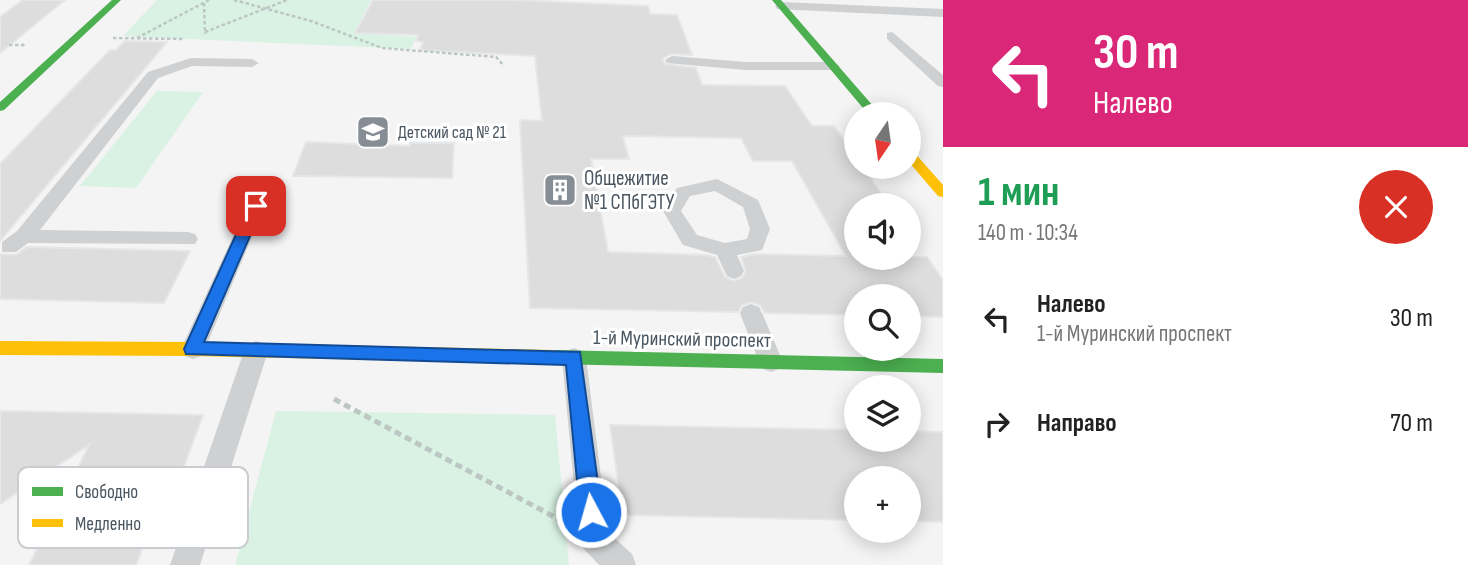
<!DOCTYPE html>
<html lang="ru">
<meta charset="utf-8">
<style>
body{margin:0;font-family:"Sofia Sans Condensed",sans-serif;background:#f2f2f2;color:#222;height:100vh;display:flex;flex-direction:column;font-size:26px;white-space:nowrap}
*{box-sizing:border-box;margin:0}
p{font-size:23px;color:#767676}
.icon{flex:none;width:38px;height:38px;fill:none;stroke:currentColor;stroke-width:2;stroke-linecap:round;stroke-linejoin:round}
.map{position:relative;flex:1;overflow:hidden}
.side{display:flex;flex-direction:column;background:#fff;width:525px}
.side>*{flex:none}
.guide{background:#db2777;color:#fff;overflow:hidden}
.needle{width:46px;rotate:193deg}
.buttons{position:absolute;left:844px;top:102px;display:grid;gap:14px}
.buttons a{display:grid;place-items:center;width:77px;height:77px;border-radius:50%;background:#fff;box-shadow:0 4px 18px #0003;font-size:35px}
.pin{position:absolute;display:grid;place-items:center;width:60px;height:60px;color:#fff;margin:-30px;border-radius:14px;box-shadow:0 4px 10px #0006}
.me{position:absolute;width:77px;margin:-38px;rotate:354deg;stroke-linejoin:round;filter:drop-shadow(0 0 5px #0008)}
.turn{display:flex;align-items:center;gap:24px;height:147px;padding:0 35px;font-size:32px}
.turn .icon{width:91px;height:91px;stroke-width:2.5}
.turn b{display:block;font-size:49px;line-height:60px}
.round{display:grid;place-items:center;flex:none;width:74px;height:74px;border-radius:37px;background:#f2f2f2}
.head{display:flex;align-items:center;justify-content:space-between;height:119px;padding:0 35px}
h1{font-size:42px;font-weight:700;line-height:52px;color:#1e9e55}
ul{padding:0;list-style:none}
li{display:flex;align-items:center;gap:21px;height:105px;padding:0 35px}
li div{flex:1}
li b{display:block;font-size:26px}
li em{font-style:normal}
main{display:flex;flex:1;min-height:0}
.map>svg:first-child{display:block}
.green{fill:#d9f2e3}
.building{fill:#ddddde;stroke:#e5e6e7;stroke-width:2;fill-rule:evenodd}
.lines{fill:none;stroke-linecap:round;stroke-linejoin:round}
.path-far1{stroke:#bcc7c4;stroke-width:2.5;stroke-dasharray:3.5 2.5;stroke-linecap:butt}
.path{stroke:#bcc7c4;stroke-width:5;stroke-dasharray:7 4.5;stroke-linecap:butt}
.lane{fill:#ced0d2;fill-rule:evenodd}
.fast{fill:#4caf50;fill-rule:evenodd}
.slow{fill:#ffc107;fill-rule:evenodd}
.route{fill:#1a73e8;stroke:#114b97;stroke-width:2}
.labels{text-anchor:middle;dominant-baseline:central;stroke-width:6;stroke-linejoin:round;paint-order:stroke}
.far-poi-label{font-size:18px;fill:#4a5661;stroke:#fff;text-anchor:start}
.poi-label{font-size:21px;fill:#4a5661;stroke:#fff;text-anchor:start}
.street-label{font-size:21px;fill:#4a5661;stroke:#fff}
.key{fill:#fff;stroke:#c9ccd0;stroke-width:2}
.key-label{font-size:19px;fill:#4a5661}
</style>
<main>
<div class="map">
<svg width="943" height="565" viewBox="0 0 943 565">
<rect width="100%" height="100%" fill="#f4f4f4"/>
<g class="green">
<polygon points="157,0 371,0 354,33 416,37 411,49 123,36"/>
<polygon points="157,91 203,92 136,188 80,186"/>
<polygon points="276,411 555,415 569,565 235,565"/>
</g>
<g class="building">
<polygon points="23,0 65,0 0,53 0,17"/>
<path d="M373,0H513L648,6L650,14L677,15L692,55L671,54L662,59L665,64L696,68L702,85L785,86L812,126H834L856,157V166H862L889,205H856V257H927L943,280V317L908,316V296H856V315L765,313L760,305L752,302L742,305L738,312L530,308L520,120L542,121L535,56L420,50L423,42L416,41L418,35L355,33ZM623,136L741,138L753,161H792L846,256L756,254L741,257L746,272L742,278L733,281L725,277L715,257L706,255L608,252L591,159H629Z"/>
<polygon points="125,41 167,42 0,241 0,164 110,50 116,50"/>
<polygon points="306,142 410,146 410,143 454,143 452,178 293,176"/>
<polygon points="27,247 148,250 190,251 164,303 0,299 0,254 16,255"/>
<polygon points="0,411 203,415 177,485 167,485 136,565 29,565 89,445 0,504"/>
<polygon points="610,425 856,430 856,439 908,439 908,431 943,432 943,522 908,521 908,478 856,478 856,520 623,515"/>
</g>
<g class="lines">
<g class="path-far1">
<polyline points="234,0 311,21 382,48 496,57 504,66"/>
<polyline points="204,3 205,34"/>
<polyline points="205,32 287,0"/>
<polyline points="113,38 185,39"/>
<polyline points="137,38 209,0"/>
<polyline points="9,45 25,45"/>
</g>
<polyline class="path" points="334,399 562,521"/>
<g class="lane">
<polygon points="781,2 943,9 943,17 777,9 775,6"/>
<polygon points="892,32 943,75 943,87 938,86 887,39 887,33"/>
<polygon points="672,56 745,62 833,62 840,66 833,70 745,70 667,63 665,60"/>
<polygon points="191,58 252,59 259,63 252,67 192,66 158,78 40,230 188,232 195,234 198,239 195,244 28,243 16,252 2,252 2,242 17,231 148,72"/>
<path d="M717,179L758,200L770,229L762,250L737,255L744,271L741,276L734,279L727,276L717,255L683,245L663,211L677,188ZM715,191L743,207L750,229L747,239L725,243L697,235L681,211L690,196Z"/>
<polygon points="256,200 265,206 205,349 201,356 193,359 185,356 181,349 247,206"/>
<polygon points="751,304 759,307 762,313 783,362 779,369 771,372 763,369 759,362 740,313 743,307"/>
<polygon points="256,341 264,344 268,351 200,565 170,565 244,351 248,344"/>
<polygon points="574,348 582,351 586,358 608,532 632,554 636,565 599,565 584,549 579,539 562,358 566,351"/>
</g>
<g class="fast">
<polygon points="112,0 121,0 4,110 0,111 0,102"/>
<polygon points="772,0 781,0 880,114 868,114"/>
<polygon points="553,350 943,359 943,373 553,364 547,362 544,357 547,352"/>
</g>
<g class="slow">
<polygon points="908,149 912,150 943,185 943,197 938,196 908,161"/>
<polygon points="0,341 193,342 553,350 559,352 562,357 559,362 553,364 193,356 0,355"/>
</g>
</g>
<polygon class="route" points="256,201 263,206 204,342 580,352 602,512 599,520 591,523 584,520 580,512 566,365 186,354 184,349 249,206"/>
<defs>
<symbol id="school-square" viewBox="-11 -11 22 22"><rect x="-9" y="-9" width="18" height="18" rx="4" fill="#868d94" stroke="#fff"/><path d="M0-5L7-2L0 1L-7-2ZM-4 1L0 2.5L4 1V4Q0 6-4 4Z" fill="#fff"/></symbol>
<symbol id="building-square" viewBox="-11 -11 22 22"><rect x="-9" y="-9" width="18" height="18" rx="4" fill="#868d94" stroke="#fff"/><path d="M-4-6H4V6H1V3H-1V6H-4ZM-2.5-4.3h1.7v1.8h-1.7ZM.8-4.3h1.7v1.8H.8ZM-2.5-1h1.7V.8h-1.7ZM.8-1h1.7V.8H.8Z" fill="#fff"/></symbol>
</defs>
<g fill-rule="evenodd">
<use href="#school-square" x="354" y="113" width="38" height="38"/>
<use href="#building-square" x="541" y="171" width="38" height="38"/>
</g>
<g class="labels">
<g class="far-poi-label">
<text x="398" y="132">Детский сад № 21</text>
</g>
<g class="poi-label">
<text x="584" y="178">Общежитие<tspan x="584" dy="24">№1 СПбГЭТУ</tspan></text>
</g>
<g class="street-label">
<text transform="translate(682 339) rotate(1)">1-й Муринский проспект</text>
</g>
</g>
<rect x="18" y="467" width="230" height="81" rx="10" class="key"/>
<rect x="32" y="487" width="31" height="9" fill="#4caf50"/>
<rect x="32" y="519" width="31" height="8" fill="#ffc107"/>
<g class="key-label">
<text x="75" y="498">Свободно</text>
<text x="75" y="530">Медленно</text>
</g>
</svg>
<div class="buttons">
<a><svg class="needle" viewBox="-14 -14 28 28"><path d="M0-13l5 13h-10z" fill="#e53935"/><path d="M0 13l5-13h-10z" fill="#767676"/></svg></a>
<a><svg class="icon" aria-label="sound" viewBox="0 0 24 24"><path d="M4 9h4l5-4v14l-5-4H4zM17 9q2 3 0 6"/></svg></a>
<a><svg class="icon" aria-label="search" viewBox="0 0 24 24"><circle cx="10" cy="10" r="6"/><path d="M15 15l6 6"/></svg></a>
<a><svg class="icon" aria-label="layers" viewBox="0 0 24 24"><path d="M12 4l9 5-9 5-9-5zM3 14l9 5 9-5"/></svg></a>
<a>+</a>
</div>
<div class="pin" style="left:256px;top:206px;background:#d93025"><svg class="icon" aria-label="arrive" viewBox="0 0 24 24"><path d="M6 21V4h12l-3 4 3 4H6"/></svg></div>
<svg class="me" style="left:591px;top:512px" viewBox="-20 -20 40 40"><circle r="17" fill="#1a73e8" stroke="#fff" stroke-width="3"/><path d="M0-11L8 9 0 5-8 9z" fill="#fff"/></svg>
</div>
<section class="side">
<div class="guide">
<div class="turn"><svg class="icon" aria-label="left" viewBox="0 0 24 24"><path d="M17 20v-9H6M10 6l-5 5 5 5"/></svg><div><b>30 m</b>Налево</div></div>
</div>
<div class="head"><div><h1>1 мин</h1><p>140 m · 10:34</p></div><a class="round" style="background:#d93025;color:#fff"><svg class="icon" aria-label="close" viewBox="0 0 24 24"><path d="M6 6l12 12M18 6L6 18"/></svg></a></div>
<ul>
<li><svg class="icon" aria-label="left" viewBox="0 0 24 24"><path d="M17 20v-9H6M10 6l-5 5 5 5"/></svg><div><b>Налево</b><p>1-й Муринский проспект</p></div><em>30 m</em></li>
<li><svg class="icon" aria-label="right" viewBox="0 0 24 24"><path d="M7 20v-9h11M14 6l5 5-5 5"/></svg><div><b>Направо</b></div><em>70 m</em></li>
</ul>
</section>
</main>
